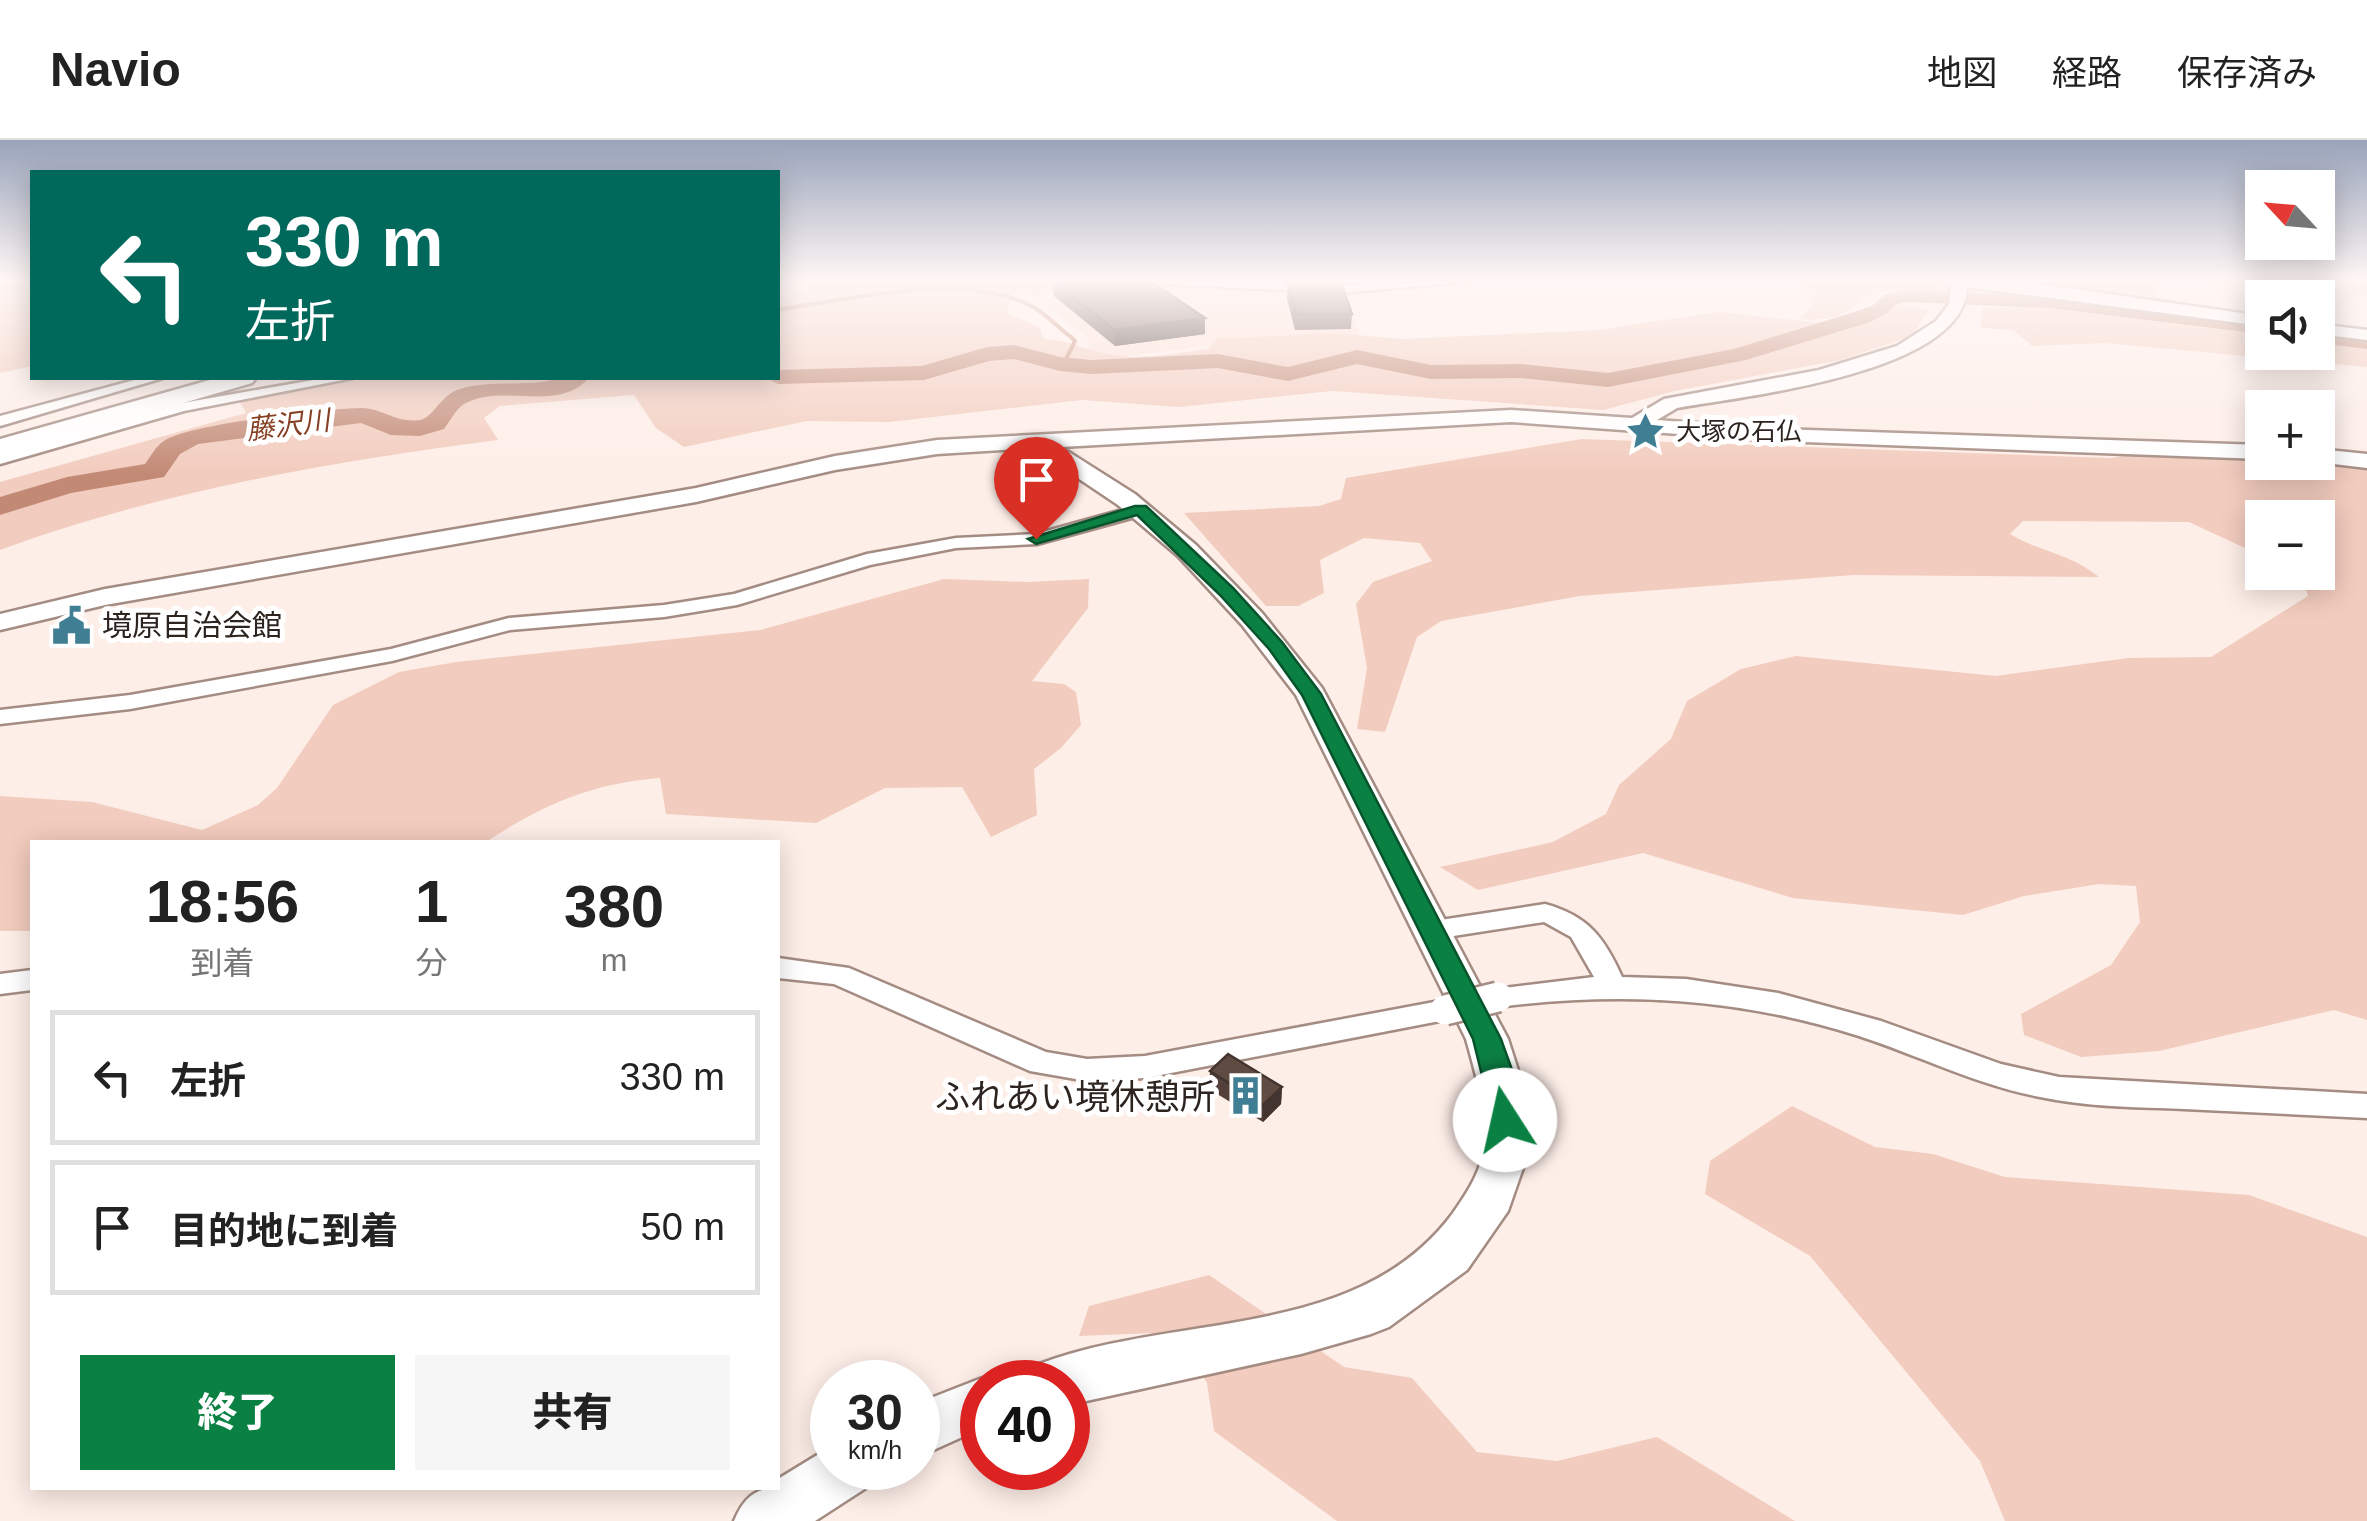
<!DOCTYPE html>
<html lang="ja">
<meta charset="utf-8">
<style>
body{margin:0;font-family:Arial,"Noto Sans JP",sans-serif;background:#f6f6f6;color:#222;height:100vh;display:flex;flex-direction:column;font-size:38px;white-space:nowrap}
*{box-sizing:border-box;margin:0}
p{font-size:32px;color:#767676}
.icon{flex:none;width:55px;height:55px;fill:none;stroke:currentColor;stroke-width:2;stroke-linecap:round;stroke-linejoin:round}
.map{position:relative;flex:1;overflow:hidden}
.details{position:absolute;left:30px;top:700px;width:750px;height:650px;display:flex;flex-direction:column;background:#fff;border-radius:0px;box-shadow:0 5px 25px #0003}
.details>*{flex:none}
.guide{position:absolute;left:30px;top:30px;width:750px;height:210px;border-radius:0px;box-shadow:0 5px 25px #0003;background:#00695c;color:#fff;overflow:hidden}
.needle{width:65px;rotate:296deg}
.controls{position:absolute;left:2245px;top:30px;display:grid;gap:20px}
.controls a{display:grid;place-items:center;width:90px;height:90px;border-radius:0px;background:#fff;box-shadow:0 5px 25px #0003;font-size:50px}
.speed{position:absolute;left:810px;top:1220px;display:flex;gap:20px;font-size:50px;font-weight:700;text-align:center}
.speed>*{display:grid;place-content:center;width:130px;height:130px;border-radius:50%;background:#fff;box-shadow:0 5px 25px #0003;line-height:1}
.speed small{font-size:25px;font-weight:400}
.speed .limit{border:15px solid #d22;background:#fff;color:#111}
.pin{position:absolute;display:grid;place-items:center;width:85px;height:85px;color:#fff;margin:-102px -42px;border-radius:50% 50% 50% 0;rotate:-45deg;box-shadow:0 0 10px #0007}
.pin .icon{rotate:45deg}
.me{position:absolute;width:110px;margin:-55px;rotate:350deg;stroke-linejoin:round;filter:drop-shadow(0 0 8px #0008)}
.turn{display:flex;align-items:center;gap:35px;height:210px;padding:0 50px;font-size:45px}
.turn .icon{width:130px;height:130px;stroke-width:2.5}
.turn b{display:block;font-size:70px;line-height:85px}
.eta{display:flex;justify-content:space-evenly;align-items:center;height:170px;text-align:center}
.eta b{font-size:60px;font-weight:800;line-height:70px}
.button{display:flex;gap:20px;margin-top:auto;padding:20px 50px}
.button a{flex:1;height:115px;border-radius:0px;background:#0b8043;color:#fff;font-size:40px;font-weight:800;line-height:115px;text-align:center}
.button a+a{background:#f6f6f6;color:#222}
ul{padding:0;list-style:none}
li{display:flex;align-items:center;gap:30px;height:135px;margin:0 20px 15px;padding:0 30px;border:5px solid #e0e0e0;border-radius:0px}
li div{flex:1}
li b{display:block;font-size:38px}
li em{font-style:normal}
header{display:flex;align-items:center;gap:60px;box-sizing:border-box;height:140px;padding:0 50px;background:#fff;border-bottom:2px solid #e0e0e0}
header strong{font-size:48px}
nav{display:flex;gap:55px;margin-inline-start:auto;font-size:35px}
.map>svg:first-child{display:block}
.built{fill:#fbdfd5}
.green{fill:#f2ccbe}
.lines{fill:none;stroke-linecap:round;stroke-linejoin:round}
.stream{stroke:#c28a75;stroke-width:4}
.river{fill:#c28a75;fill-rule:evenodd}
.street-casing{stroke:#a48c83;stroke-width:5}
.secondary-casing{stroke:#a48c83;stroke-width:5}
.highway-casing{stroke:#a48c83;stroke-width:5}
.street{fill:#fff;fill-rule:evenodd}
.secondary{fill:#fff;fill-rule:evenodd}
.highway{fill:#fff;fill-rule:evenodd}
.street-bridge-casing{stroke:#a48c83;stroke-width:34;stroke-linecap:butt}
.street-bridge{stroke:#fff;stroke-width:29}
.wall{fill:#53403a}
.shaded-wall{fill:#43342f}
.building{fill:#604b43;stroke:#43342f;stroke-width:2.5}
.route{fill:#0b8043;stroke:#07532c;stroke-width:2.5}
.labels{text-anchor:middle;dominant-baseline:central;stroke-width:10;stroke-linejoin:round;paint-order:stroke}
.far-poi-label{font-size:25px;fill:#2d2420;stroke:#fff;text-anchor:start}
.far-water-label{font-size:28px;font-style:italic;fill:#864023;stroke:#fff}
.poi-label{font-size:30px;fill:#2d2420;stroke:#fff;text-anchor:start}
.near-poi-label{font-size:35px;fill:#2d2420;stroke:#fff;text-anchor:end}
</style>
<header>
<strong>Navio</strong>
<nav><a>地図</a><a>経路</a><a>保存済み</a></nav>
</header>
<div class="map">
<svg width="2367" height="1381" viewBox="0 0 2367 1381">
<rect width="100%" height="100%" fill="#feeee8"/>
<polygon class="built" points="1139,142 1344,152 1362,201 1227,203 1113,218 1085,212 1090,203 1085,195 1033,156"/>
<g class="green">
<polygon points="0,141 32,141 32,226 0,233"/>
<path d="M786,141H1138L1130,145L1037,156L965,148L1013,155L1007,173L1040,188L1044,199C1069,200 1088,211 1113,215C1144,220 1177,213 1208,209L1217,199L1331,193L1403,199L1598,190L1718,172L1852,186L1901,165L1929,170L1912,196L1840,220L1675,251L1603,270L1332,251L1179,267L1082,260L889,282L807,281L684,307L656,288L634,255L500,266L484,278L498,300C329,322 160,351 0,410V342L246,273L239,260L357,240L778,238V159L811,149Z"/>
<path d="M1797,141H1911L1983,147L2111,166L1893,150C1846,157 1858,184 1799,179L1813,166L1811,156Z"/>
<polygon points="1991,141 2161,141 2154,162"/>
<polygon points="2194,141 2367,141 2367,158 2241,144 2269,151"/>
<polygon points="2036,167 2262,194 2262,212 2318,212 2318,201 2367,208 2367,227 2104,203 2032,206 2013,190 1981,188 1982,168"/>
<path d="M1582,299L2111,318L2137,314L2262,317V322H2318V319L2367,325V880L2334,870L2159,911L2081,917L2024,895L2021,874L2111,825L2140,782L2136,746L2099,744L2024,756L1963,775L1793,758L1643,713L1478,750L1440,727L1553,702L1606,674L1619,645L1671,599L1687,561L1741,529L1796,516L1996,536L2128,518L2211,517L2308,456L2299,433L2318,432V378H2262V416L2189,382L2023,381L2010,394C2042,413 2067,412 2099,437L1853,435L1580,456L1441,481L1417,497L1385,592L1357,589L1367,528L1356,464L1373,442L1432,421L1420,403L1364,398L1320,420L1324,453L1298,466H1266L1184,373L1319,366L1341,359L1346,338Z"/>
<path d="M944,439L1027,442L1089,439L1088,468L1032,541L1064,544L1076,552L1081,585L1061,608L1034,629L1037,675L991,697L962,647L885,648L816,683L666,674L660,638C592,643 542,665 486,702H32V791H0V656L92,662L202,690L258,665L277,648L333,565L399,532L456,522L760,490Z"/>
<polygon points="1792,966 1875,1007 1933,1014 2005,1037 2249,1055 2367,1097 2367,1381 2005,1381 1980,1321 1810,1116 1705,1054 1710,1021"/>
<polygon points="1209,1135 1344,1227 1412,1238 1477,1312 1557,1321 1657,1297 1795,1381 1337,1381 1214,1291 1207,1243 1178,1192 1079,1196 1089,1166"/>
</g>
<g class="lines">
<path class="stream" d="M778,170C847,159 972,130 1035,168C1048,176 1059,188 1071,197L1075,201L1067,217L1070,225"/>
<g class="river">
<polygon points="1910,150 2048,156 2262,181 2262,194 2048,168 1910,162 1897,164 1886,174 1867,183 1746,220 1608,247 1521,238 1431,239 1357,224 1288,241 1218,228 1092,234 1060,231 1014,219 989,221 924,240 778,244 766,238 778,238 778,230 922,226 987,207 1014,205 1060,217 1092,220 1218,214 1288,227 1357,210 1431,225 1521,224 1608,233 1734,209 1851,173 1872,166 1884,155"/>
<polygon points="2318,189 2367,195 2367,209 2318,203"/>
<path d="M558,238H589C556,274 503,242 464,264C456,269 450,281 444,289L420,296L391,295L361,283L198,304L180,314L164,337L71,353L0,375V357L67,337L145,324C151,316 156,306 164,301C189,284 325,269 360,268C381,267 397,284 420,280C433,278 440,255 460,249C492,239 534,248 558,238Z"/>
</g>
<defs>
<g id="street">
<polygon points="1160,141 1341,145 1474,141 1341,153 1166,144"/>
<polygon points="142,238 163,238 0,286 0,276"/>
<polygon points="325,238 353,238 184,271 0,324 0,314 182,263"/>
<polygon points="1140,365 1149,370 1146,374 1037,404 956,408 870,425 737,465 664,477 510,490 392,521 130,569 0,584 0,570 130,555 391,509 509,478 664,465 734,454 867,414 956,398 1036,394"/>
<path d="M1545,764C1588,776 1604,797 1622,837L1686,839L1778,853L1881,881L2001,924L2059,937L2367,954V978C2306,975 2245,972 2184,969C2136,967 2087,967 2040,957C1977,945 1920,916 1859,896C1740,858 1622,851 1498,867L1488,864L1483,857L1488,850L1594,837L1571,797L1544,782L1434,799L1424,796L1420,790L1424,784L1434,781Z"/>
<polygon points="778,818 849,828 1046,912 1087,919 1145,916 1445,860 1455,863 1460,870 1455,877 1445,880 1145,938 1087,941 1030,931 834,844 778,838"/>
<polygon points="32,830 32,850 0,854 0,834"/>
</g>
<g id="secondary">
<path d="M1941,141L2032,143L2262,176V186L1967,147C1965,234 1743,256 1677,268L1657,280L1777,289L2262,305V319L1777,301L1511,282L1061,307L1135,354L1196,405L1262,473L1322,548L1508,899L1525,952L1530,1008L1508,1071L1467,1130L1389,1187L1371,1194L1301,1214L1068,1265V1242H1031L1039,1224C1175,1172 1358,1202 1453,1073C1467,1053 1483,1029 1484,1004C1485,967 1476,934 1466,899L1296,555L1242,485L1178,416L1118,365L1033,308L937,314L835,330L696,362L105,465L0,490V474L105,449L696,348L835,316L937,300L1511,270L1632,278L1664,259L1819,230L1897,206L1936,181L1949,164L1951,146Z"/>
<polygon points="2318,184 2367,190 2367,200 2318,194"/>
<polygon points="2318,309 2367,314 2367,328 2317,322"/>
<polygon points="982,1238 995,1242 982,1242 982,1288 918,1317 918,1263"/>
<path d="M832,1306V1328H874L866,1348L815,1381H734C743,1360 753,1348 778,1348V1339Z"/>
</g>
<polygon id="highway" points="217,238 256,238 252,243 0,316 0,299"/>
</defs>
<use href="#street" class="street-casing"/>
<use href="#secondary" class="secondary-casing"/>
<use href="#highway" class="highway-casing"/>
<use href="#street" class="street"/>
<use href="#secondary" class="secondary"/>
<use href="#highway" class="highway"/>
<defs>
<polyline id="street-bridge" points="1445,870 1498,857"/>
</defs>
<use href="#street-bridge" class="street-bridge-casing"/>
<use href="#street-bridge" class="street-bridge"/>
</g>
<g class="wall">
<polygon points="1053,141 1205,178 1205,194 1115,206 1054,156"/>
<polygon points="1288,144 1352,174 1351,189 1295,190 1287,159"/>
<polygon points="1210,931 1282,947 1281,964 1263,982 1209,949"/>
</g>
<g class="shaded-wall">
<polygon points="1205,178 1205,194 1115,206 1115,190"/>
<polygon points="1282,947 1281,964 1263,982 1263,965"/>
</g>
<g class="building">
<polygon points="1053,141 1150,141 1205,178 1115,190"/>
<polygon points="1341,143 1352,174 1296,174 1288,144"/>
<polygon points="1228,914 1282,947 1263,965 1210,931"/>
</g>
<linearGradient id="sky" x2="0" y2="1"><stop stop-color="#99a3ba"/><stop offset="0.42" stop-color="#fff7f5"/><stop offset="1" stop-color="#fff7f5" stop-opacity="0"/></linearGradient>
<rect width="2367" height="334" fill="url(#sky)"/>
<path class="route" d="M1135,366H1146L1233,448L1282,502L1321,554L1501,899C1509,924 1529,963 1516,988L1505,991L1495,988L1473,899L1302,555L1269,509L1220,455L1137,375L1036,404L1028,399Z"/>
<defs>
<symbol id="sight-bare" viewBox="-9 -9 18 18"><path d="M0-6L1.8-2.2L6-1.7L2.9 1.2L3.7 5.4L0 3.3L-3.7 5.4L-2.9 1.2L-6-1.7L-1.8-2.2Z" fill="#407f93" stroke="#fff" stroke-width="2.5" paint-order="stroke"/></symbol>
<symbol id="civic-bare" viewBox="-9 -9 18 18"><path d="M-.6-6.5H3V-4.5H.6V-3L4-1V1h2V6H-6V1h2V-1L-.6-3ZM-1.2 2.5V6h2.4V2.5Z" fill="#407f93" stroke="#fff" stroke-width="2.5" paint-order="stroke"/></symbol>
<symbol id="building-bare" viewBox="-9 -9 18 18"><path d="M-4-6H4V6H1V3H-1V6H-4ZM-2.5-4.3h1.7v1.8h-1.7ZM.8-4.3h1.7v1.8H.8ZM-2.5-1h1.7V.8h-1.7ZM.8-1h1.7V.8H.8Z" fill="#407f93" stroke="#fff" stroke-width="2.5" paint-order="stroke"/></symbol>
</defs>
<g fill-rule="evenodd">
<use href="#sight-bare" x="1618" y="264" width="55" height="55"/>
<use href="#civic-bare" x="44" y="458" width="55" height="55"/>
<use href="#building-bare" x="1218" y="928" width="55" height="55"/>
</g>
<g class="labels">
<g class="far-poi-label">
<text x="1676" y="291">大塚の石仏</text>
</g>
<g class="far-water-label">
<text transform="translate(288 285) rotate(-7)">藤沢川</text>
</g>
<g class="poi-label">
<text x="102" y="485">境原自治会館</text>
</g>
<g class="near-poi-label">
<text x="1215" y="956">ふれあい境休憩所</text>
</g>
</g>
</svg>
<div class="controls">
<a><svg class="needle" viewBox="-14 -14 28 28"><path d="M0-13l5 13h-10z" fill="#e53935"/><path d="M0 13l5-13h-10z" fill="#767676"/></svg></a>
<a><svg class="icon" aria-label="sound" viewBox="0 0 24 24"><path d="M4 9h4l5-4v14l-5-4H4zM17 9q2 3 0 6"/></svg></a>
<a>+</a>
<a>−</a>
</div>
<div class="speed"><div>30<small>km/h</small></div><div class="limit">40</div></div>
<div class="pin" style="left:1036px;top:399px;background:#d93025"><svg class="icon" aria-label="arrive" viewBox="0 0 24 24"><path d="M6 21V4h12l-3 4 3 4H6"/></svg></div>
<svg class="me" style="left:1505px;top:980px" viewBox="-20 -20 40 40"><circle r="19" fill="#fff"/><path d="M0-13L10 11 0 6-10 11z" fill="#0b8043"/></svg>
<div class="guide">
<div class="turn"><svg class="icon" aria-label="left" viewBox="0 0 24 24"><path d="M17 20v-9H6M10 6l-5 5 5 5"/></svg><div><b>330 m</b>左折</div></div>
</div>
<section class="details">
<div class="eta">
<div><b>18:56</b><p>到着</p></div>
<div><b>1</b><p>分</p></div>
<div><b>380</b><p>m</p></div>
</div>
<ul>
<li><svg class="icon" aria-label="left" viewBox="0 0 24 24"><path d="M17 20v-9H6M10 6l-5 5 5 5"/></svg><div><b>左折</b></div><em>330 m</em></li>
<li><svg class="icon" aria-label="arrive" viewBox="0 0 24 24"><path d="M6 21V4h12l-3 4 3 4H6"/></svg><div><b>目的地に到着</b></div><em>50 m</em></li>
</ul>
<div class="button"><a>終了</a><a>共有</a></div>
</section>
</div>
